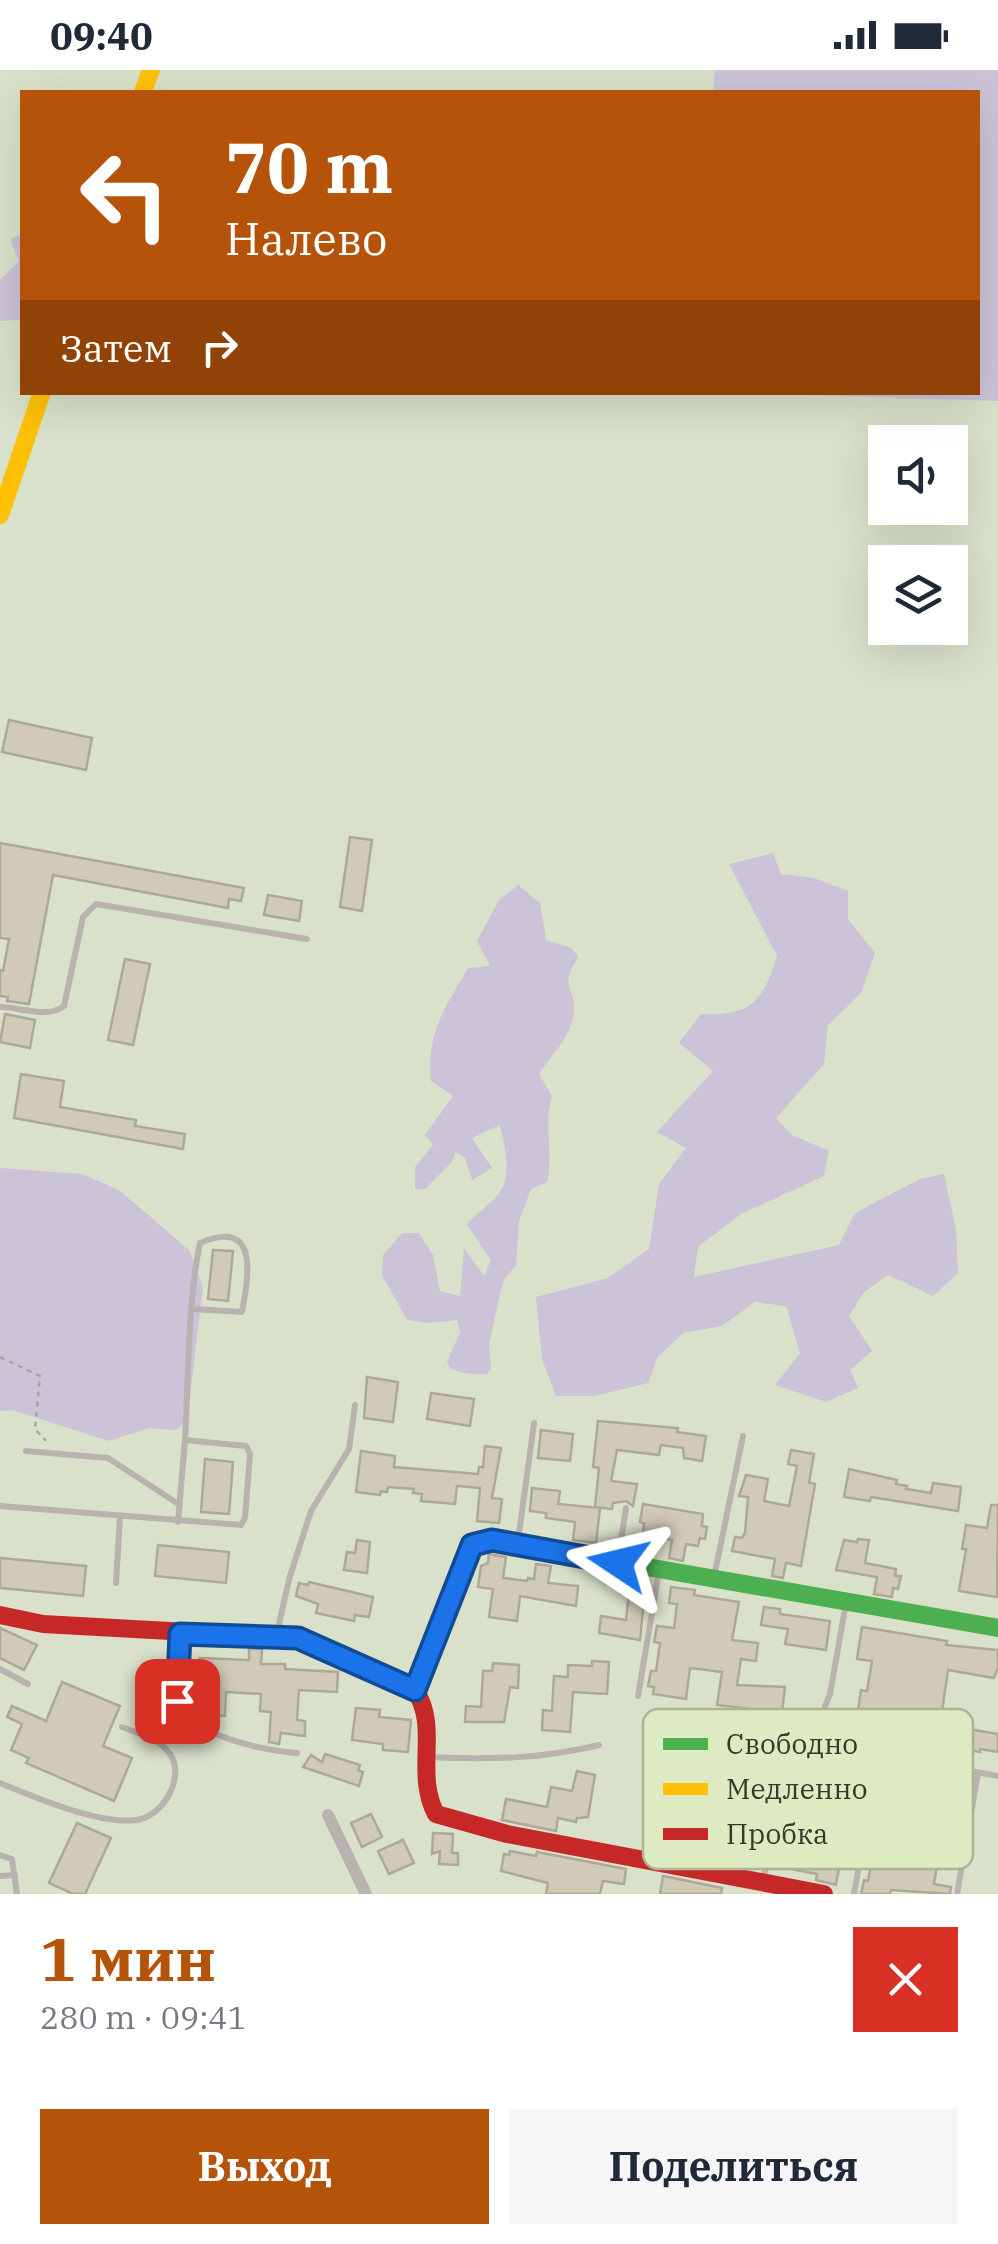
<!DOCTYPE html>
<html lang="ru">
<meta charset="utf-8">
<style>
body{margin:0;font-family:"IBM Plex Serif",serif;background:#f6f6f7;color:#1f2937;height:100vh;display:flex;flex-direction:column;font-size:38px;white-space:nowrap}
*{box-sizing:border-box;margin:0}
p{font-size:32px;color:#747a83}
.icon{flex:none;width:55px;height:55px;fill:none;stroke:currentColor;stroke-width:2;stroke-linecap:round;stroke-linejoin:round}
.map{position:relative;height:1824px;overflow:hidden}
.sheet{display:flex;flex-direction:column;background:#fff;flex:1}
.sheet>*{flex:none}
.guide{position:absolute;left:20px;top:20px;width:960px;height:305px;border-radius:0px;box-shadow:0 10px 40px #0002;background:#b45309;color:#fff;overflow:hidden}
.fabs{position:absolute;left:868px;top:355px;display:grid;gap:20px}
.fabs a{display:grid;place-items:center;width:100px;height:100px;border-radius:0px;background:#fff;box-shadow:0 10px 40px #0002;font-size:50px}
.pin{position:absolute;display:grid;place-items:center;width:85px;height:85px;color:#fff;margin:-42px;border-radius:20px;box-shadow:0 5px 15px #0006}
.me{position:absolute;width:110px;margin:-55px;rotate:280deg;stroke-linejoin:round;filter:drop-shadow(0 0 8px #0008)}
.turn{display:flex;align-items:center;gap:35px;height:210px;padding:0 40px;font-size:45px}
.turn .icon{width:130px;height:130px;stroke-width:2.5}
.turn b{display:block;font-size:70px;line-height:85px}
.then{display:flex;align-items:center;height:95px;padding:0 40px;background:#0003;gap:20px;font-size:38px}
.round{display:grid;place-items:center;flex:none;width:105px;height:105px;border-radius:0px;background:#f6f6f7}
.summary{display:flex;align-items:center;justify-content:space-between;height:170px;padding:0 40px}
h1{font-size:60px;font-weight:800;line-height:75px;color:#b45309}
.button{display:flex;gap:20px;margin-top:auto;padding:20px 40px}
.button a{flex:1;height:115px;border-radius:0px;background:#b45309;color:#fff;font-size:40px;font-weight:800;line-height:115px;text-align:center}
.button a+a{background:#f6f6f7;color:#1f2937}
.status{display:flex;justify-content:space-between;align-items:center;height:70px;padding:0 50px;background:#fff;direction:ltr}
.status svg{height:28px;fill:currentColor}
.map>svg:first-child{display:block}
.green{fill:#cbc3d7}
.building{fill:#d1cab7;stroke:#aca999;stroke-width:2.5}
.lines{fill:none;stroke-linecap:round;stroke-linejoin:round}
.path{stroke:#a9a6a0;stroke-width:2.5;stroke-dasharray:5 5;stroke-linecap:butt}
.lane{stroke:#bab2b1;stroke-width:6}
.street{stroke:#bab2b1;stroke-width:12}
.fast{stroke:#4caf50;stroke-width:18}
.slow{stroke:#ffc107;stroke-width:18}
.jam{stroke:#c62828;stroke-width:18}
.route-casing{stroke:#114b97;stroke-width:25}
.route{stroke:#1a73e8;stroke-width:18}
.key{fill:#deeac1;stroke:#abb593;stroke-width:2.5}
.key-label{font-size:28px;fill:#343929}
</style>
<div class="status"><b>09:40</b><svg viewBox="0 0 49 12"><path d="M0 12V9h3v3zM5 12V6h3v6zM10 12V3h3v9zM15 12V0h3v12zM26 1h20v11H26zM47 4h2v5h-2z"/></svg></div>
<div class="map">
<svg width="998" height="1824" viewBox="0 0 998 1824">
<rect width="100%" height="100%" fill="#dae1ca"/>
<g class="green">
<polygon points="715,0 998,0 998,331 744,323 978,322 978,22 713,22"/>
<polygon points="22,164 22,253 18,250 0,251 0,210 19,191 10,169"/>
<path d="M773,783L781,804L814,808L848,821V849L875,883L861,923L828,955L824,994L776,1048L792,1065L829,1081L824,1106L741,1144L698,1177L694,1207L839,1175L855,1143L920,1109L944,1104L956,1159L958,1203L933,1226L888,1205L864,1222L849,1246L872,1281L850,1300L858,1318L826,1332L775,1315L800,1283L786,1236L755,1232L722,1256L683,1263L658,1287L648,1313L594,1326H556L542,1289L536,1227L608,1208L649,1179L659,1114L686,1078L657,1062L713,1001L679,973L701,944C751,946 763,932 777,886L729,794Z"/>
<path d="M518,815L540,833L546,870L572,878L578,887C558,919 576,917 574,941C572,966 552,984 539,1004L552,1026C543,1056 554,1083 547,1112L531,1119L519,1151L516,1195L504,1210L501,1220L489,1275L491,1298L487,1304C474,1305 462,1304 450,1298L447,1292L460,1262L457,1250L427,1253L407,1250L382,1205L383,1185L402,1163H419L433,1185L440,1221L460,1226L464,1178L484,1206L491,1190L467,1155C477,1142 493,1133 501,1120C512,1103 504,1074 500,1055L472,1068L492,1098L472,1110L465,1088L456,1082L451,1093L425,1119H415V1097L433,1075L425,1065L453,1026L431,1011C426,963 445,938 468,898L490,896L477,871L499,830Z"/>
<polygon points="0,1098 82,1104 119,1120 190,1181 203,1218 187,1351 176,1360 149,1358 109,1371 12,1340 0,1341"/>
</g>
<g class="building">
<polygon points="9,650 92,668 86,700 2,682"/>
<polygon points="350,767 372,770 362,841 340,837"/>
<polygon points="0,773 244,818 241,831 229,829 228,838 53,805 29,934 7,931 8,927 0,926 0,900 3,901 9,869 0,868"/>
<polygon points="268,825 302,831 299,851 264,845"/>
<polygon points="125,889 150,894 133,975 108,970"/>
<polygon points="5,944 35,950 30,978 0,972"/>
<polygon points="21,1004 64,1011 60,1037 136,1050 135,1056 185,1064 183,1079 14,1048"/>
<polygon points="213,1180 233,1181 228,1231 208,1229"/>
<polygon points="367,1307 398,1312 393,1352 364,1348"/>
<polygon points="431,1323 474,1329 470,1356 427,1349"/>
<polygon points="598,1351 678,1358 677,1362 706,1366 702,1391 684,1388 683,1378 661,1375 659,1385 617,1380 611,1411 637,1414 633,1436 626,1431 613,1433 612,1439 595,1437 599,1398 593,1397"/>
<polygon points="541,1360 573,1364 570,1391 538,1388"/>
<polygon points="485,1376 501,1378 492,1428 502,1429 499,1453 477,1451 480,1418 457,1416 455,1434 421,1431 422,1424 413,1423 414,1419 388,1417 387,1422 381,1421 380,1425 356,1422 361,1381 395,1386 394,1397 478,1404 479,1397 483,1397"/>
<polygon points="791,1380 814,1384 809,1413 815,1414 801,1496 786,1493 783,1508 772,1506 775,1489 732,1481 735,1467 742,1468 745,1463 748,1427 739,1426 746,1405 768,1409 764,1431 789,1436 797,1396 788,1394"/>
<polygon points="205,1389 233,1392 229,1444 201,1442"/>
<polygon points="849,1399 897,1410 896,1414 907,1416 906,1419 931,1423 933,1413 961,1417 958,1441 871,1427 870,1431 844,1427"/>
<polygon points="532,1418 560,1421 558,1434 600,1438 596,1473 573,1470 575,1452 546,1448 546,1443 530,1441"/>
<polygon points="643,1434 703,1444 702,1456 707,1457 705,1469 700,1468 698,1476 686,1474 683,1491 669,1488 672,1470 643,1465 644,1453 640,1452"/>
<polygon points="991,1435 998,1435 997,1527 959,1521 966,1479 962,1479 966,1455 987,1458"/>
<polygon points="858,1469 869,1470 865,1493 896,1499 895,1506 901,1506 898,1519 893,1518 892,1527 874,1524 877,1507 836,1500 844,1470 857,1472"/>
<polygon points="357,1470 370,1472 367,1503 344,1500 347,1482 355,1483"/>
<polygon points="158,1475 229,1482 226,1513 155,1506"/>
<polygon points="489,1484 506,1487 503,1508 527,1511 528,1508 534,1509 536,1494 551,1496 548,1513 578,1516 576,1536 520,1526 517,1551 489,1547 493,1519 478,1517 481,1496 488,1493"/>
<polygon points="0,1488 86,1496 83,1526 0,1518"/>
<polygon points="622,1507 646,1510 640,1570 599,1563 601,1546 626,1550 629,1524 620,1523"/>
<polygon points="309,1512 373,1527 369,1547 355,1545 354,1551 316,1543 318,1534 296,1526 299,1513 308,1515"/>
<polygon points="671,1517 695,1520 694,1525 739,1532 732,1570 758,1573 756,1591 741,1589 737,1615 785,1617 782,1643 717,1635 722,1602 690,1598 686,1629 653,1624 654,1617 648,1616 651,1601 656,1601 660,1573 654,1572 657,1556 674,1558 677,1534 669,1533"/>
<polygon points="764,1537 780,1539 780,1544 830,1551 826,1580 785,1574 788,1559 761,1555"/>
<polygon points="862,1557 947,1571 946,1575 998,1580 998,1598 994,1608 948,1600 942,1642 922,1639 920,1650 909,1648 907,1669 871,1664 867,1672 844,1669 844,1647 857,1648 861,1620 867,1621 872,1591 857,1589"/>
<polygon points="0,1558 37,1575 24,1600 0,1588"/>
<polygon points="249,1579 262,1579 261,1594 285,1594 285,1599 338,1602 337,1622 299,1620 297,1650 305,1651 305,1666 281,1663 279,1674 269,1672 271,1642 260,1641 261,1624 226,1622 225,1646 208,1645 209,1626 191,1625 189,1603 200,1604 200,1588 249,1590"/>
<polygon points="592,1591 609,1592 607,1624 573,1622 570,1662 542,1660 543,1640 552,1641 554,1606 568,1607 568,1595 592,1596"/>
<polygon points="493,1593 519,1595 518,1618 510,1617 504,1652 465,1652 466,1636 481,1637 483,1601 492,1601"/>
<polygon points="62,1612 120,1636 103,1676 132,1688 114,1731 26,1693 29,1688 11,1680 22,1654 7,1647 12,1636 46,1651"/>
<polygon points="356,1638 380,1640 379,1647 411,1650 408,1682 383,1680 383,1674 352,1670"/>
<polygon points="945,1655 998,1664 998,1682 980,1679 980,1682 969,1680 967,1688 953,1685 955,1676 942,1674"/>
<polygon points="325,1684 360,1695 358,1700 363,1702 359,1716 303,1697 311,1685 322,1692"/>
<polygon points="577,1701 595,1705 588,1747 577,1748 576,1752 558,1748 556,1761 502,1750 506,1729 547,1737 551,1717 572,1721"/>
<polygon points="810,1720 843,1726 841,1731 845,1732 841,1753 858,1760 856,1771 850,1770 849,1776 843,1775 836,1815 816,1810 817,1804 775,1796 778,1776 813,1783 817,1760 809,1759 812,1746 802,1744"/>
<polygon points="371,1744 382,1767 362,1777 351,1753"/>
<polygon points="77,1753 111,1768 85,1824 73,1824 49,1813"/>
<polygon points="433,1763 453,1764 452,1783 458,1783 458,1795 439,1794 440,1781 432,1784"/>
<polygon points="876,1767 897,1770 894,1787 937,1795 934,1814 951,1817 950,1824 891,1820 890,1824 861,1824 864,1810 868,1811"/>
<polygon points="403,1770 414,1793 389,1804 378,1781"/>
<polygon points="510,1781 536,1786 537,1782 626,1799 624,1814 603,1811 600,1824 546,1824 548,1813 501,1801 504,1784 509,1785"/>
<polygon points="663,1806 722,1818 721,1824 660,1824"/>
</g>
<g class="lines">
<polyline class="path" points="0,1287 40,1306 35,1359 46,1371"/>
<g class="lane">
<path d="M0,937C20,937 48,949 64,936L83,847L96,834L307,869"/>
<path d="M185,1370C189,1305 187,1236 200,1173C259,1148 249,1204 242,1242L193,1239"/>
<polyline points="26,1381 108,1388 180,1435"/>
<polyline points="0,1436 241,1455 245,1448 250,1384 246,1376 185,1370 178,1452"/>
<polyline points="518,1471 534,1353"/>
<polyline points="618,1491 626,1438"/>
<polyline points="714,1507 743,1366"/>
<polyline points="116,1513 120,1447"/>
<polyline points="277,1562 290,1506 311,1441 349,1379 355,1335"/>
<path d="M180,1565C180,1582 173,1620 179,1635C191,1666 268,1681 297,1683"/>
<polyline points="0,1599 28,1614"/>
<polyline points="638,1626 659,1501"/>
<path d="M429,1687C486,1690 543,1689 599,1675"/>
<polyline points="926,1693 998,1706"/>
<path d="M0,1713C34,1727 99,1755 136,1750C163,1747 186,1707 170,1684C160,1669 138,1663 122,1657"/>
<polyline points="0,1785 12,1789 17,1824"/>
<polyline points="0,1806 15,1805"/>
<polyline points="763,1809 786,1708 816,1660 830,1624 846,1533"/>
<polyline points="854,1824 872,1721"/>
<polyline points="957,1824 978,1703"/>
</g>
<polyline class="street" points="328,1745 366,1824"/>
<polyline class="fast" points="578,1485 998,1558"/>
<g class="slow">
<polyline points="143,22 151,0"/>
<polyline points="0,445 42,322"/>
</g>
<g class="jam">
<polyline points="0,1545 43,1554 298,1568 415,1620 472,1475 492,1470 578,1485"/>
<path d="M415,1620C440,1658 414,1702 436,1744L507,1764L824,1824"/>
</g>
</g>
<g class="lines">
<defs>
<polyline id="route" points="177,1631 180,1564 298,1568 415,1620 472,1475 492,1470 618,1493"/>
</defs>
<use href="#route" class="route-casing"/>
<use href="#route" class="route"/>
</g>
<rect x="643" y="1639" width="330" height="160" rx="15" class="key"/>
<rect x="663" y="1668" width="45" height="12" fill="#4caf50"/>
<rect x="663" y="1713" width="45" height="12" fill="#ffc107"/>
<rect x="663" y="1758" width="45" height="12" fill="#c62828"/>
<g class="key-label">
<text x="726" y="1684">Свободно</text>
<text x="726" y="1729">Медленно</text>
<text x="726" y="1774">Пробка</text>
</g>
</svg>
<div class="fabs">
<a><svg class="icon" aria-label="sound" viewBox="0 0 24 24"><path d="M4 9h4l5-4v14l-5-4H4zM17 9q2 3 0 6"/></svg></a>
<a><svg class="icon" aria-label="layers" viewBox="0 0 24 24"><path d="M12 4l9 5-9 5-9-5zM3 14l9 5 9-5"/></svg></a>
</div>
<div class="pin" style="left:177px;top:1631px;background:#d93025"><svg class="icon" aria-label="arrive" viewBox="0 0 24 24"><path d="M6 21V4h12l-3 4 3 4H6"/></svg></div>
<svg class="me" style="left:618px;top:1493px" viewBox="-20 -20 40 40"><path d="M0-17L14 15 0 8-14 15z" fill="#1a73e8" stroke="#fff" stroke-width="4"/></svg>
<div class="guide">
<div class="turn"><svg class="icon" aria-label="left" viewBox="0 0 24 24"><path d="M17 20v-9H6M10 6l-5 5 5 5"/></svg><div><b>70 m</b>Налево</div></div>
<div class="then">Затем<svg class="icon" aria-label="right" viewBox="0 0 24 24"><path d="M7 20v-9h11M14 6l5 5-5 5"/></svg></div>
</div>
</div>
<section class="sheet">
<div class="summary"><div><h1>1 мин</h1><p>280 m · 09:41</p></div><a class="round" style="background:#d93025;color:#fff"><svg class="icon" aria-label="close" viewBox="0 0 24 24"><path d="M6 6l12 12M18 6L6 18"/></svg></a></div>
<div class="button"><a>Выход</a><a>Поделиться</a></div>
</section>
